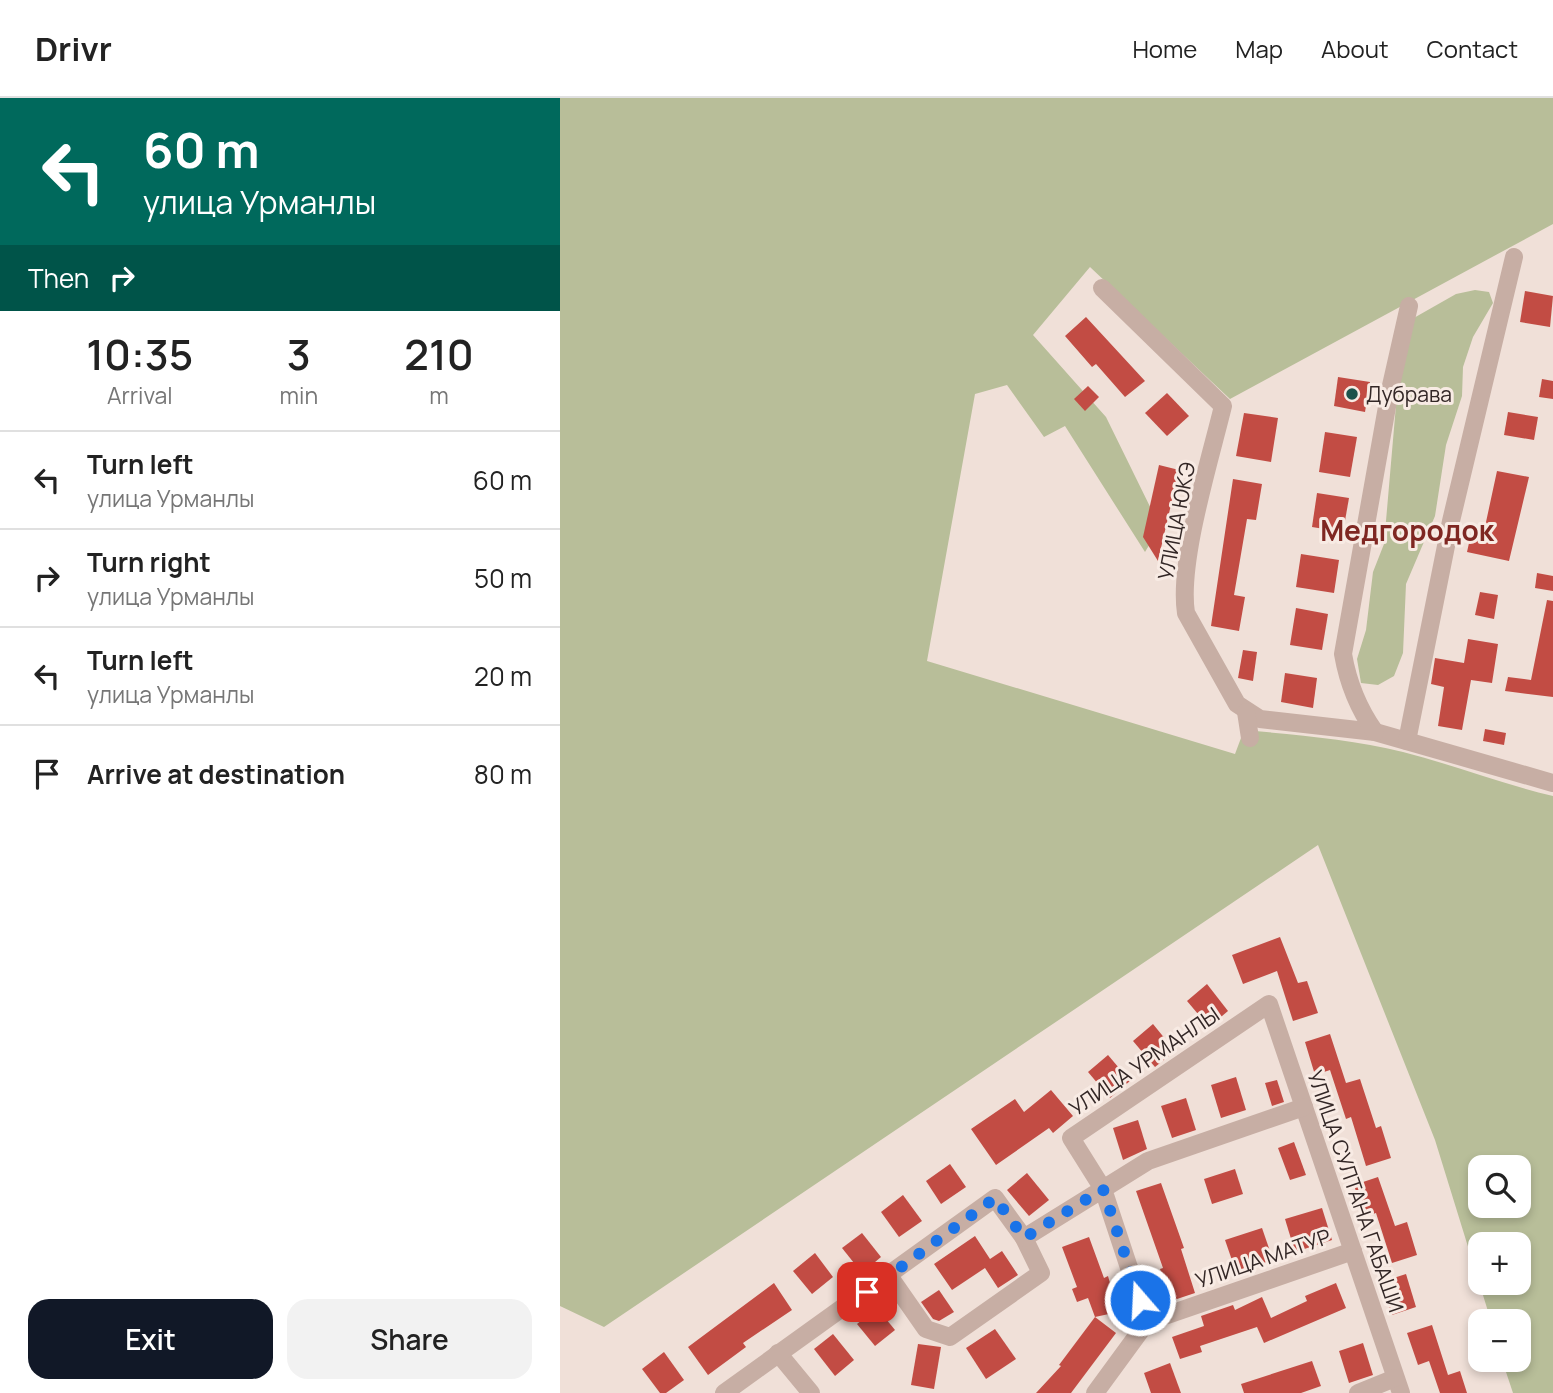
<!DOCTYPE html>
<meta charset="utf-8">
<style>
body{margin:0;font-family:Manrope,sans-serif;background:#f2f2f2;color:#222;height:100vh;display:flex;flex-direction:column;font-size:26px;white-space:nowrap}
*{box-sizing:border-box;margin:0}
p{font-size:23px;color:#767676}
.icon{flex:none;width:38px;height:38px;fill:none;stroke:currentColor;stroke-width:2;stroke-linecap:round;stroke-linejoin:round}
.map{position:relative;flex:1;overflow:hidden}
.drawer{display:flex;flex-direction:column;background:#fff;width:560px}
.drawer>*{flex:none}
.hud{background:#00695c;color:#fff;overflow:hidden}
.fabs{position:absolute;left:908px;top:1057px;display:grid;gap:14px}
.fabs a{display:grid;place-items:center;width:63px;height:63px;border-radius:14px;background:#fff;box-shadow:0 4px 10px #0003;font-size:35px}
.pin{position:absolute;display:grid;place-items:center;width:60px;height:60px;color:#fff;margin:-30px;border-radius:14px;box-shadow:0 4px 10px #0006}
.me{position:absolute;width:77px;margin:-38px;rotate:341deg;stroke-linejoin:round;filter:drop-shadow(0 0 5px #0008)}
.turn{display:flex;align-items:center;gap:24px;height:147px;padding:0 28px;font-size:32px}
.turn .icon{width:91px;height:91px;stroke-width:2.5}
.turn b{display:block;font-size:49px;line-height:60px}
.then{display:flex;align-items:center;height:66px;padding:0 28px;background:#0003;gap:14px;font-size:26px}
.eta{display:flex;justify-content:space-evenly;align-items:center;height:119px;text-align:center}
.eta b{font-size:42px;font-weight:600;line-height:49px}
.button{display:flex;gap:14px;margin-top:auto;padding:14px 28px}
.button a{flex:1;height:80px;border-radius:21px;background:#111827;color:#fff;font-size:28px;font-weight:600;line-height:80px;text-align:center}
.button a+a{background:#f2f2f2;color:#222}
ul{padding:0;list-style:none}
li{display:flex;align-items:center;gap:21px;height:98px;padding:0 28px;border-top:2px solid #e0e0e0}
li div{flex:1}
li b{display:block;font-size:26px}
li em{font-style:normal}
header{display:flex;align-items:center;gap:42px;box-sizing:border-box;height:98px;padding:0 35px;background:#fff;border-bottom:2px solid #e0e0e0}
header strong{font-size:33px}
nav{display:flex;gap:38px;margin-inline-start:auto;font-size:24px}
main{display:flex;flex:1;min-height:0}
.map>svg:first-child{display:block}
.green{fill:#b8be99;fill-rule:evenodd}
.building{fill:#c24c44}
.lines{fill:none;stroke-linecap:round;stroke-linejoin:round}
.minor{stroke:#c7aea4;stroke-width:18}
.route{stroke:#1a73e8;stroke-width:12;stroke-dasharray:0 21.6}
.poi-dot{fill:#1d534c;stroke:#f8ebe4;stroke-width:2.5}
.labels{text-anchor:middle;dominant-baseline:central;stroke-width:6;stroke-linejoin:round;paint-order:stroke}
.poi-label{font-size:21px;fill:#332726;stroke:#f8ebe4;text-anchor:start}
.street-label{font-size:21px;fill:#332726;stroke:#f8ebe4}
.district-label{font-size:28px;font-weight:bold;fill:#7f2722;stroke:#f8ebe4}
</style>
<header>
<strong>Drivr</strong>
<nav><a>Home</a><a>Map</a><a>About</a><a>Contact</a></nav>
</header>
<main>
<section class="drawer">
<div class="hud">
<div class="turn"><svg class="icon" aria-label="left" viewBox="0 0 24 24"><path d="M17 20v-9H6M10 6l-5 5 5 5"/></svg><div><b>60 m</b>улица Урманлы</div></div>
<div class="then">Then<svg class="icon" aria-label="right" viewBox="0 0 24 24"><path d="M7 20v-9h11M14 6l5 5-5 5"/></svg></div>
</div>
<div class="eta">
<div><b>10:35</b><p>Arrival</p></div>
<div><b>3</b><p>min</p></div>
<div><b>210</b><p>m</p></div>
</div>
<ul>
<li><svg class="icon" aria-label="left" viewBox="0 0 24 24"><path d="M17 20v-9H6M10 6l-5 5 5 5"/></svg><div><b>Turn left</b><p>улица Урманлы</p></div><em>60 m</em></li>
<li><svg class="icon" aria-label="right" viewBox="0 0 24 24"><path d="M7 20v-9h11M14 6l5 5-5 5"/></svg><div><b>Turn right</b><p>улица Урманлы</p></div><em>50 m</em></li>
<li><svg class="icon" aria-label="left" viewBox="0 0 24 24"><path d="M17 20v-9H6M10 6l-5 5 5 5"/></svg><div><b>Turn left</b><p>улица Урманлы</p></div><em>20 m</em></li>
<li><svg class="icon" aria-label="arrive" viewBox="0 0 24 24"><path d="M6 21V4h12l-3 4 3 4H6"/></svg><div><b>Arrive at destination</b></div><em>80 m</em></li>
</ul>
<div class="button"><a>Exit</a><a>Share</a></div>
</section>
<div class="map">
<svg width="993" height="1295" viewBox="0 0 993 1295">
<rect width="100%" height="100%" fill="#f0e0d8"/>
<g class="green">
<path d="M0,0H993V126L670,301L530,169L473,237L546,319L600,429L585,454L505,328L484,339L447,287L415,296L367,563L675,656L684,632C737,637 791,641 843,654C894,667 942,686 993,698V1295H953L942,1262H959V1223H931L875,1042L758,747L44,1229L0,1208ZM920,1069H959V1108H920ZM920,1146H959V1185H920Z"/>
<polygon points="915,192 929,194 933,205 913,239 903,269 902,298 886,347 875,418 846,486 843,555 834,578 818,587 801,585 797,561 806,532 813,474 824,446 838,284 852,221 896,196"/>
</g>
<g class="building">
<polygon points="965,193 993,198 990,229 960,224"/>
<polygon points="526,219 585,283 565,299 536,266 532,269 505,238"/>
<polygon points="778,279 810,284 805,314 774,308"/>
<polygon points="982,281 993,283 993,301 979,299"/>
<polygon points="528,288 539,299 525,313 514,301"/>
<polygon points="607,295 629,318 607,338 585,315"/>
<polygon points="948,314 978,319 974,342 944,337"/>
<polygon points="684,315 718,320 711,364 676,358"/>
<polygon points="765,334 797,339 790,379 759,374"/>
<polygon points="599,367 619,372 598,463 583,439"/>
<polygon points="937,373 969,379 949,463 907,454 911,436 923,438"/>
<polygon points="673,381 702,386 696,422 687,421 674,497 685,499 679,533 651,528"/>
<polygon points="757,395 789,400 783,434 752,429"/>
<polygon points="741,456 779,462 774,495 736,489"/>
<polygon points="977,475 993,478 993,493 975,490"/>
<polygon points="920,494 938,497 934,521 915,517"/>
<polygon points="987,502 993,503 993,599 945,593 948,579 971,582"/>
<polygon points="736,510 768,516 762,552 730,547"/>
<polygon points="908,541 938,546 932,585 911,582 902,632 878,628 884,589 871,586 875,560 904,565"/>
<polygon points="683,552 697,554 693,583 678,580"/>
<polygon points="725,575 757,580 753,610 721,604"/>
<polygon points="925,631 946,635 944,647 923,643"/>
<polygon points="720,839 738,885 747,883 758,915 733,923 717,873 683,886 672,857"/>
<polygon points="647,886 668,913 649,929 627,903"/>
<polygon points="593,926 615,953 595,969 573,943"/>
<polygon points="770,936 786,985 800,981 816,1030 821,1028 831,1060 806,1068 791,1019 786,1021 770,972 755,977 745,944"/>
<polygon points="548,957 570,983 550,1000 528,974"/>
<polygon points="676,979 686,1012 661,1020 651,987"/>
<polygon points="717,982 724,1004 712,1008 705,985"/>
<polygon points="491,992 513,1018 493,1035 489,1030 436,1067 411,1031 455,1001 464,1014"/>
<polygon points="626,1000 636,1032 612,1040 601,1008"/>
<polygon points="578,1022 587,1051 563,1062 553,1030"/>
<polygon points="734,1044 746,1077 730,1082 718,1050"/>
<polygon points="390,1066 406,1089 381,1106 366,1083"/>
<polygon points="675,1071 683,1096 652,1106 644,1081"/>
<polygon points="467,1075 489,1102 469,1118 447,1092"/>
<polygon points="818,1079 835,1128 847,1124 857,1157 832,1165 816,1115 804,1119 794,1087"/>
<polygon points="601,1085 624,1150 621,1151 635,1195 611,1203 600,1171 603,1170 576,1093"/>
<polygon points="343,1097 362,1123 339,1139 321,1114"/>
<polygon points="762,1110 772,1142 735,1154 725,1121"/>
<polygon points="702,1130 713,1162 676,1174 665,1142"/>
<polygon points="302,1135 321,1159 302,1175 282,1150"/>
<polygon points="415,1138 430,1161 442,1153 458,1177 438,1190 425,1170 392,1192 374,1166"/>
<polygon points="529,1139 544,1180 548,1178 558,1214 535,1219 528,1200 517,1204 512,1191 517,1189 502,1149"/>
<polygon points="255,1155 273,1179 252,1196 233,1173"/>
<polygon points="846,1176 856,1209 832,1217 821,1184"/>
<polygon points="214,1185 232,1212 183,1245 186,1249 148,1277 128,1249"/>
<polygon points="776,1185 786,1210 704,1245 697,1229 640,1248 642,1254 620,1261 612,1239 644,1228 641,1218 673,1207 675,1212 702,1199 711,1220 747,1203 745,1198"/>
<polygon points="379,1192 394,1214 379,1223 373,1221 361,1204"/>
<polygon points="317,1210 335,1232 315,1248 297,1226"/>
<polygon points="535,1219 556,1235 511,1295 476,1295 501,1268 499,1267"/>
<polygon points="872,1227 888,1277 900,1273 907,1295 880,1295 869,1263 858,1267 847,1235"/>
<polygon points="435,1231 456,1261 426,1281 406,1250"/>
<polygon points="273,1236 294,1262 275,1278 254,1251"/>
<polygon points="803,1245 813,1277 789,1285 779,1253"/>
<polygon points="358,1246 381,1249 374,1291 351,1287"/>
<polygon points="104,1254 124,1282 106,1295 100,1295 82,1271"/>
<polygon points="752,1263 761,1288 741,1295 684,1295 681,1286"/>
<polygon points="610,1265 621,1295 591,1295 584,1275"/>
</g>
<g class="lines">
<g class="minor">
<path d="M542,190L663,308C650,362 618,464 626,515L677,606L700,621L815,634L993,685"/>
<polyline points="686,614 690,640"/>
<path d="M815,634C798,610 788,585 783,556L830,292L849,208"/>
<polyline points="847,643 891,423 954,159"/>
<polyline points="329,1178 366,1231 390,1239 481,1175 464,1140"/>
<polyline points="587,1224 793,1153"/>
<polyline points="218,1255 251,1295"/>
<polyline points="164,1295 435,1100 464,1140 543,1091 511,1040 709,906 841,1295"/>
<polyline points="535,1295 587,1224 543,1091 588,1063 744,1009"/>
<polyline points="798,1295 835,1280"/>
</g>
</g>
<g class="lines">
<polyline class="route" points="307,1194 435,1100 464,1140 543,1091 580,1202"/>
</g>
<circle class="poi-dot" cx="792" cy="296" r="7"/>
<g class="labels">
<g class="poi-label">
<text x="806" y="296">Дубрава</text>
</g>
<g class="street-label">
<text transform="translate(616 423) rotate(-79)">УЛИЦА ЮКЭ</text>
<text transform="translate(584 963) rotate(-34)">УЛИЦА УРМАНЛЫ</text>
<text transform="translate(796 1093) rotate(71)">УЛИЦА СУЛТАНА ГАБАШИ</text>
<text transform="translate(703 1160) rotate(-19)">УЛИЦА МАТУР</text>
</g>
<g class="district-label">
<text x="847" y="432">Медгородок</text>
</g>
</g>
</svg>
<div class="fabs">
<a><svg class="icon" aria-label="search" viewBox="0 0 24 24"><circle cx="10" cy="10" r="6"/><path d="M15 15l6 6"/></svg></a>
<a>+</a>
<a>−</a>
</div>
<div class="pin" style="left:307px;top:1194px;background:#d93025"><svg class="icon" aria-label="arrive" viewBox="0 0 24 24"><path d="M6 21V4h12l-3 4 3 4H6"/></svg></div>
<svg class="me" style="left:580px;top:1202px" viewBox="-20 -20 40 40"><circle r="17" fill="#1a73e8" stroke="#fff" stroke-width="3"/><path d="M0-11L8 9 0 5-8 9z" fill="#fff"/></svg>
</div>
</main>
